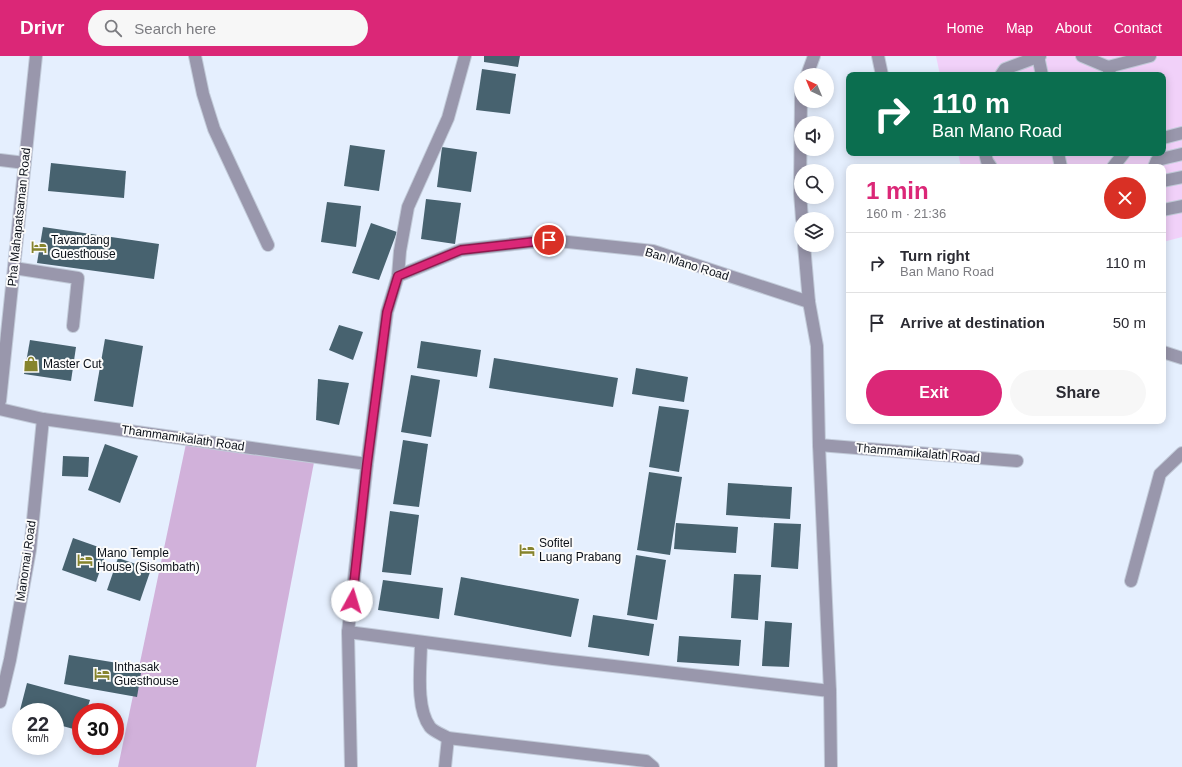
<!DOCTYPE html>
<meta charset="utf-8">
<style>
body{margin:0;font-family:Arial,sans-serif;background:#f7f7f7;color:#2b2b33;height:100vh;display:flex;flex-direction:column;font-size:15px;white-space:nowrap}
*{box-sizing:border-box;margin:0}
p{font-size:13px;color:#7c7c81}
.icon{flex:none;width:22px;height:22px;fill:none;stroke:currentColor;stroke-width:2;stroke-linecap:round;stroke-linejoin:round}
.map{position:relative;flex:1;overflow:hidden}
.details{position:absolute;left:846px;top:108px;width:320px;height:260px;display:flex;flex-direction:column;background:#fff;border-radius:8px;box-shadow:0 2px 10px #0003}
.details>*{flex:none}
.guide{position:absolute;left:846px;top:16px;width:320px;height:84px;border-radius:8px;box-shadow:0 2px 10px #0003;background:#0b6e4f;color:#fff;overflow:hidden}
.needle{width:26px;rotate:316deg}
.fabs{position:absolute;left:794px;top:12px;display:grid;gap:8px}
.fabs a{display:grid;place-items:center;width:40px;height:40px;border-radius:50%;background:#fff;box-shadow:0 2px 10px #0003;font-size:20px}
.speed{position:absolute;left:12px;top:647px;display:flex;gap:8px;font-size:20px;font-weight:700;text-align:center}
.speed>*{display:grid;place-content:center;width:52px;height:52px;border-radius:50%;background:#fff;box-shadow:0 2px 10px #0003;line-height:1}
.speed small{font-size:10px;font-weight:400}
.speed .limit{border:6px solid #d22;background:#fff;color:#111}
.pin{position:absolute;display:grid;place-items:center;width:34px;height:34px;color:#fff;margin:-17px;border:2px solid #fff;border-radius:50%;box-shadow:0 1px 4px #0007}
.me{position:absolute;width:44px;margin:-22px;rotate:6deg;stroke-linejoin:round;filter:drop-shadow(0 0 3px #0008)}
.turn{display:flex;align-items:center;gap:14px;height:84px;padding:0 20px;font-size:18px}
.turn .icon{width:52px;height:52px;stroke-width:2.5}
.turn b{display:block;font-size:28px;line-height:34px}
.round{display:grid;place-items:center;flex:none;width:42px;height:42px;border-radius:21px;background:#f7f7f7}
.head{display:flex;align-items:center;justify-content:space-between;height:68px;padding:0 20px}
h1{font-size:24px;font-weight:600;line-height:30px;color:#db2777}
.cta{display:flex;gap:8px;margin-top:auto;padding:8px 20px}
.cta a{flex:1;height:46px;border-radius:24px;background:#db2777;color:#fff;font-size:16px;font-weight:600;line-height:46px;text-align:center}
.cta a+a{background:#f7f7f7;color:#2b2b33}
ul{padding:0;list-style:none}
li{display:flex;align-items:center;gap:12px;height:60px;padding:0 20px;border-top:1px solid #e1e1e2}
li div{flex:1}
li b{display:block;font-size:15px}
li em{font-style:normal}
header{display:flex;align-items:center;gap:24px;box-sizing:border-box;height:56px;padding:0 20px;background:#db2777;color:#fff}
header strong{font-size:19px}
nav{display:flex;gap:22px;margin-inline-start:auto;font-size:14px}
.search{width:280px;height:36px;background:#f7f7f7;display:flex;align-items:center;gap:10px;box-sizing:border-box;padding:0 14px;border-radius:22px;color:#7c7c81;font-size:15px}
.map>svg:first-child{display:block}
.green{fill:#f1d1f9}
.forest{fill:#d1b1da}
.building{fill:#47626f}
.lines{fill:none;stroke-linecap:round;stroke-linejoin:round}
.minor-casing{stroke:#c2cbd9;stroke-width:14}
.minor{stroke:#9997ac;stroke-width:12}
.route-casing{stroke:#8e194d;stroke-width:10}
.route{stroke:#db2777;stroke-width:7}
.labels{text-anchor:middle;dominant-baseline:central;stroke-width:4;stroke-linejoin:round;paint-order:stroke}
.street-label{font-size:12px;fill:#0b1018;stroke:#fbfbfb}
.poi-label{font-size:12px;fill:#0b1018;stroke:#fbfbfb;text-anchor:start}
</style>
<header>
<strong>Drivr</strong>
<div class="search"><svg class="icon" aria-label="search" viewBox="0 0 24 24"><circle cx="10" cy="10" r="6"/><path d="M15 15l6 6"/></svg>Search here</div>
<nav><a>Home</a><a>Map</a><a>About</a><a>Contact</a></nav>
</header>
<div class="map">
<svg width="1182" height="711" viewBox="0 0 1182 711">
<rect width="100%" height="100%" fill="#e5effe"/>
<polygon class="green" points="936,0 1182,0 1182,181 1163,186 1163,111 961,111 958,97 1163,97 1163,19 940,19"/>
<polygon class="forest" points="187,383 315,401 256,711 118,711"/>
<g class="building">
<polygon points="484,0 520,0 518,11 484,6"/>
<polygon points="482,13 516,18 510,58 476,54"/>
<polygon points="350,89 385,94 379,135 344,130"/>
<polygon points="442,91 477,96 471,136 437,131"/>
<polygon points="51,107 126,115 124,142 48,135"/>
<polygon points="426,143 461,147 455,188 421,183"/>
<polygon points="327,146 361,150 356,191 321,186"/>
<polygon points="371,167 397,176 379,224 352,217"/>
<polygon points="43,171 159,188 154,223 37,207"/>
<polygon points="339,269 363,276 353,304 329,294"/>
<polygon points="105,283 143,290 133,351 94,345"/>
<polygon points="30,284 76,291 71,325 24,318"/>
<polygon points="421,285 481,294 477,321 417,312"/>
<polygon points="494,302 618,322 613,351 489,332"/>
<polygon points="636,312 688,321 684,346 632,338"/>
<polygon points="411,319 440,324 431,381 401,376"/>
<polygon points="318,323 349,327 339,369 316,364"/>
<polygon points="659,350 689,354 679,416 649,411"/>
<polygon points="403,384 428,388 419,451 393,448"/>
<polygon points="105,388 138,400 120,447 88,434"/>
<polygon points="63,400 89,401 88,421 62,420"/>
<polygon points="649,416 682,421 670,499 637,494"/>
<polygon points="728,427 792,431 790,463 726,459"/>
<polygon points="390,455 419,459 411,519 382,516"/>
<polygon points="676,467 738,471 736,497 674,493"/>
<polygon points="774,467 801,468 798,513 771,511"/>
<polygon points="73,482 107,494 96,526 62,514"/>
<polygon points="636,499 666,504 657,564 627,559"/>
<polygon points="118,502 151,513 140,545 107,534"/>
<polygon points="734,518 761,519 758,564 731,562"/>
<polygon points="461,521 579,543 571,581 454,559"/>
<polygon points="383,524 443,532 439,563 378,554"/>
<polygon points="593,559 654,568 649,600 588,591"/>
<polygon points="765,565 792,567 789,611 762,610"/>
<polygon points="679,580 741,584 739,610 677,606"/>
<polygon points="69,599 142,611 137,641 64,628"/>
<polygon points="27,627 90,644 86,656 81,656 81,675 55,668 55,656 21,656 21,659 19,658"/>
</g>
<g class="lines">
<defs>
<g id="minor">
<polyline points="195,0 203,38 214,73 268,189"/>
<polyline points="878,0 882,19"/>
<polyline points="1038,0 1042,19"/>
<polyline points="1082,0 1108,11 1110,18"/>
<polyline points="1108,11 1150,0"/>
<polyline points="807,19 814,0"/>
<polyline points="1001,19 1005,13 1040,0"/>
<polyline points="801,37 800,137 802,163"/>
<polyline points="1163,82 1182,77"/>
<polyline points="985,97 987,105 991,111"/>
<polyline points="1058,97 1061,111"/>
<polyline points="0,104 25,107"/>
<polyline points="1113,111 1124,97"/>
<polyline points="1154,111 1157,104 1182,98"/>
<polyline points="1163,125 1182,121"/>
<polyline points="1163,154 1182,150"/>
<polyline points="804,189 809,246 817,290 819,389 830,635 831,711"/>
<polyline points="14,212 78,222 73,270"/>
<polyline points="398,220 461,194 549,184 653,195 809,246"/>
<polyline points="1163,296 1182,302"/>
<polyline points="0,345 36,0"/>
<polyline points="0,353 43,363 367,408"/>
<polyline points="819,389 1017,405"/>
<polyline points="1131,525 1160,418 1182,397"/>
<polyline points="348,576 553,603 830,635"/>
<path d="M421,586C421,609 415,651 430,671C433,675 443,679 448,682L646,705L653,711"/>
<polyline points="0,646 10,604 30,494 43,363"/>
<polyline points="351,711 348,576 367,408 387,256 398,220 400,195 408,151 448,62 465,0"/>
<polyline points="445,711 448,682"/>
</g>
</defs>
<use href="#minor" class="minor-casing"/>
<use href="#minor" class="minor"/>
</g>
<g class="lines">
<defs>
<polyline id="route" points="352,545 367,408 387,256 398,220 461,194 549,184"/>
</defs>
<use href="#route" class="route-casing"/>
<use href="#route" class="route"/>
</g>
<defs>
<symbol id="hotel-bare" viewBox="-9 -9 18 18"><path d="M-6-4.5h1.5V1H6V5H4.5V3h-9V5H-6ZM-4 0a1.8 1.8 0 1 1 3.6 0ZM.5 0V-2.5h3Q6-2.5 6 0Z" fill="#86842d" stroke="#fbfbfb" stroke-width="2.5" paint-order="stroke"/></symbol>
<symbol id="shop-bare" viewBox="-9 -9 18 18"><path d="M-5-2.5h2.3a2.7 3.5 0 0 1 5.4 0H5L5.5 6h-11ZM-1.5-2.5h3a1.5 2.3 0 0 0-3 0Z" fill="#86842d" stroke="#fbfbfb" stroke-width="2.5" paint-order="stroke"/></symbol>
</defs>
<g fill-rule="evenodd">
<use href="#hotel-bare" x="28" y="180" width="22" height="22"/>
<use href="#shop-bare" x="20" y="297" width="22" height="22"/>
<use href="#hotel-bare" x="516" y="483" width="22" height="22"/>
<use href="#hotel-bare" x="74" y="493" width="22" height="22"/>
<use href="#hotel-bare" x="91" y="607" width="22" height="22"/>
</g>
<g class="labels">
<g class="street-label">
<text transform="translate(19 161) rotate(-84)">Pha Mahapatsaman Road</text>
<text transform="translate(687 208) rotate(17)">Ban Mano Road</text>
<text transform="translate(183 382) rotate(8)">Thammamikalath Road</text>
<text transform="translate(918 397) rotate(5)">Thammamikalath Road</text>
<text transform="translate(26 505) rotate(-82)">Manomai Road</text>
</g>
<g class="poi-label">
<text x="51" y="184">Tavandang<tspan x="51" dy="14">Guesthouse</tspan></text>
<text x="43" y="308">Master Cut</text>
<text x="539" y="487">Sofitel<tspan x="539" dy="14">Luang Prabang</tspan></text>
<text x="97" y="497">Mano Temple<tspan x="97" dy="14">House (Sisombath)</tspan></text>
<text x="114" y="611">Inthasak<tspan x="114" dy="14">Guesthouse</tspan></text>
</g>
</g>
</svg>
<div class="fabs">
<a><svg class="needle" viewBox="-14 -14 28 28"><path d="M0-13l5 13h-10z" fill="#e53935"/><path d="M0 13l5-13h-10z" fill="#7c7c81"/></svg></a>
<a><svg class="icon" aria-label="sound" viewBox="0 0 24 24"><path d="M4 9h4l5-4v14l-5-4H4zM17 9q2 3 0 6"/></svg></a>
<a><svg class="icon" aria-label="search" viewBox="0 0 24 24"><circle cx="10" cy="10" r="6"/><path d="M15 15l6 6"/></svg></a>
<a><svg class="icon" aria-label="layers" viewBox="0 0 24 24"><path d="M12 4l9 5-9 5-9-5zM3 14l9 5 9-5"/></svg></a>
</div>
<div class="speed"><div>22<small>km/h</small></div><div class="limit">30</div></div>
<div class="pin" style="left:549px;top:184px;background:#d93025"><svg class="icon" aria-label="arrive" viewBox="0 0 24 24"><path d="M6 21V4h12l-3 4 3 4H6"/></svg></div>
<svg class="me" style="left:352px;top:545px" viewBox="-20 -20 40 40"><circle r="19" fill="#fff"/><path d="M0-13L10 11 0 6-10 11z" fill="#db2777"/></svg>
<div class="guide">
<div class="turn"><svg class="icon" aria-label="right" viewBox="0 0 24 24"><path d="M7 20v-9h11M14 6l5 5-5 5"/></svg><div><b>110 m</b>Ban Mano Road</div></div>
</div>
<section class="details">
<div class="head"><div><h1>1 min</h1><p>160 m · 21:36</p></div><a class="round" style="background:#d93025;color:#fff"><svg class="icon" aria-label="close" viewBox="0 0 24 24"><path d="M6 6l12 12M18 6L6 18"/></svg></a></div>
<ul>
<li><svg class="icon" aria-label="right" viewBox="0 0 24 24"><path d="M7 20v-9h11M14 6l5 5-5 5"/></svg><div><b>Turn right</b><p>Ban Mano Road</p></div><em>110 m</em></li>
<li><svg class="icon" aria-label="arrive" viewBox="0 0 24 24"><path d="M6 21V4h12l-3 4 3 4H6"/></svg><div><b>Arrive at destination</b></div><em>50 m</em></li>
</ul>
<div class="cta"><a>Exit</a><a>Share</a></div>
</section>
</div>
